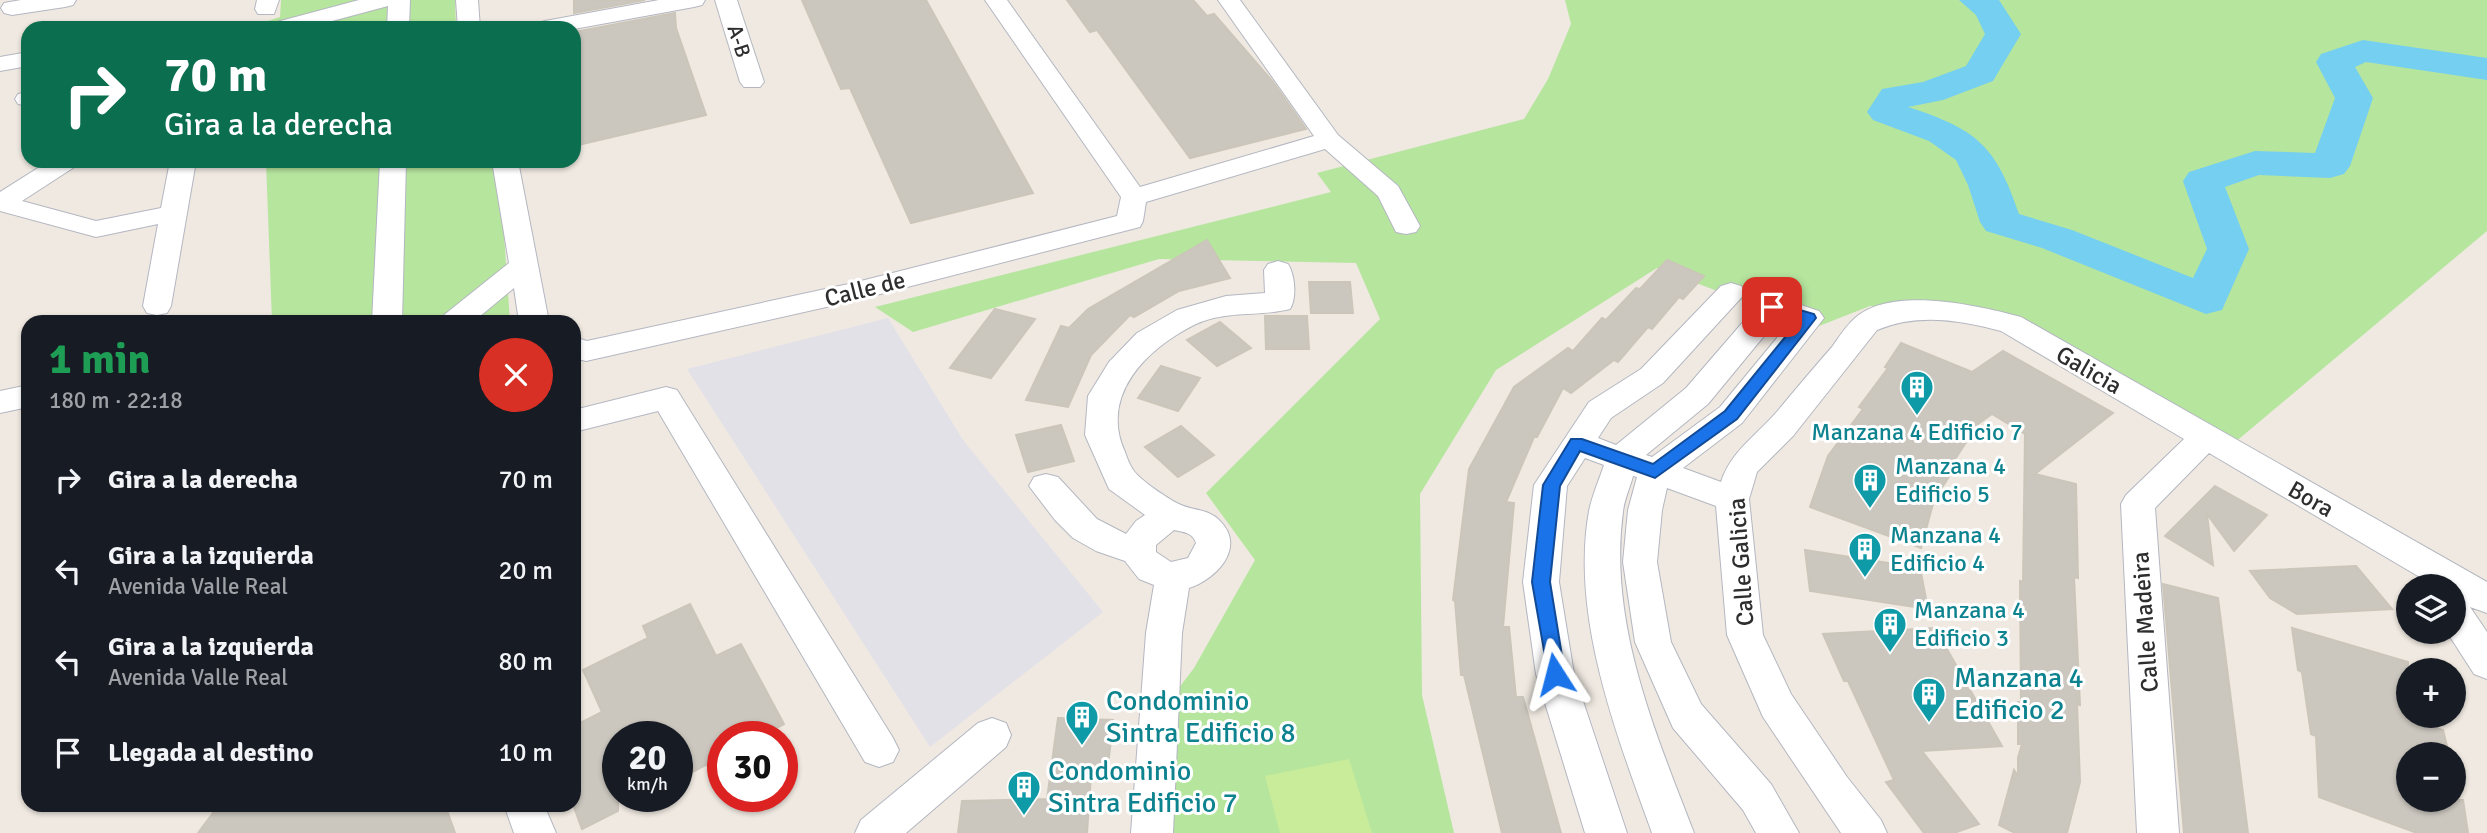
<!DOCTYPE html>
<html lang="es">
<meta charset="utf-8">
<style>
body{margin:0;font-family:Signika,sans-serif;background:#242831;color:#f1f3f6;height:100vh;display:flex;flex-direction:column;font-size:26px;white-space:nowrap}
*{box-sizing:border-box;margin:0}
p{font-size:23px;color:#9ea1a6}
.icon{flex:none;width:38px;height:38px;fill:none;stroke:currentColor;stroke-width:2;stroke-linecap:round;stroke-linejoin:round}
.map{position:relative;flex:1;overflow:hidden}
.details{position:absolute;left:21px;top:315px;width:560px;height:497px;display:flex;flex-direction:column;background:#171b24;border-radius:21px;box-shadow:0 2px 5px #0004}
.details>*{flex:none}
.top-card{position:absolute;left:21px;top:21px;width:560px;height:147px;border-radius:21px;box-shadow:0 2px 5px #0004;background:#0b6e4f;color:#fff;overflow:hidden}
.controls{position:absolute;left:2396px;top:574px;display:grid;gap:14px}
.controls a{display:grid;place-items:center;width:70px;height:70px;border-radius:50%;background:#171b24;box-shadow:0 2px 5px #0004;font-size:35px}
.speed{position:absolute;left:602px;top:721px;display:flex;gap:14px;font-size:35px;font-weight:700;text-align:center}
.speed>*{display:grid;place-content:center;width:91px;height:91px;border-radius:50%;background:#171b24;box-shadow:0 2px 5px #0004;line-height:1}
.speed small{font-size:18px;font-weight:400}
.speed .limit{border:10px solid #d22;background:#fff;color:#111}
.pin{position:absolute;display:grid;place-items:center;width:60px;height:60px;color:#fff;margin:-30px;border-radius:14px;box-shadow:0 4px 10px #0006}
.me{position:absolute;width:77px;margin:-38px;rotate:351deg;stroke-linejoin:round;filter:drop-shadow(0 0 5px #0008)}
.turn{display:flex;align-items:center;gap:24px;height:147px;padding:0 28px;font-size:32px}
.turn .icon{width:91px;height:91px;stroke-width:2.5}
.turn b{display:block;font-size:49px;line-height:60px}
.round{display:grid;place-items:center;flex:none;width:74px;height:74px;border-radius:37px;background:#242831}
.overview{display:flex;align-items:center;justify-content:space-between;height:119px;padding:0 28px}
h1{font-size:42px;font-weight:800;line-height:52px;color:#1e9e55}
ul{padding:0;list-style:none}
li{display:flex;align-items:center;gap:21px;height:91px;padding:0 28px}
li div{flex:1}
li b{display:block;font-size:26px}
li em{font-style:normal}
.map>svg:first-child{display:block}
.industrial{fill:#e3e1e8}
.green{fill:#b6e59e}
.pitch{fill:#c9ec9a}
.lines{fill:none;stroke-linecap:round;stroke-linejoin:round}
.river{fill:#75cff0;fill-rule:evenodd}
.building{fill:#cbc7bf;stroke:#cbc5ba;stroke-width:2}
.minor-casing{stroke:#b4b7c1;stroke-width:2}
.minor{fill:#fff;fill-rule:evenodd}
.route{fill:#1a73e8;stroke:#114b97;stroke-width:2}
.labels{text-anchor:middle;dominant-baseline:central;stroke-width:6;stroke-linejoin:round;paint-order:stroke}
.far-street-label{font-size:21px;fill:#2e2e2e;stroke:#fff}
.street-label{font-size:24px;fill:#2e2e2e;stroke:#fff}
.culture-label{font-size:24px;fill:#0d838f;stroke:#fff;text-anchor:start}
.near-culture-label{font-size:28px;fill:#0d838f;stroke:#fff;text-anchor:start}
</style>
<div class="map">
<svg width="2487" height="833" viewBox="0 0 2487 833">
<rect width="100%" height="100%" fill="#efe9e1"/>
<polygon class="industrial" points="888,318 963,440 1103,612 930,747 687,369"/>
<g class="green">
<polygon points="281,0 455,0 456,28 246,28 280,17"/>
<polygon points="1565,0 2487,0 2487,231 2221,454 1980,317 1870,306 1814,328 1657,268 1496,370 1420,494 1422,695 1454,833 1161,833 1172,697 1194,668 1255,560 1206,493 1380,319 1356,263 1159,259 913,332 875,307 1331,192 1317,173 1524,119 1548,79 1571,24"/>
<polygon points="266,161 499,161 510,322 272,322"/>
</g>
<polygon class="pitch" points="1349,759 1372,833 1280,833 1265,776"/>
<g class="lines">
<path class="river" d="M1959,0H1999L2021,34L1993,81L1943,100L1908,107C1976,129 1996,145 2019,214L2072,230L2193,278L2207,249L2183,181L2189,172L2255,151L2315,153L2335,98L2316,62L2321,54L2363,40L2487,58V80L2366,62L2355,67L2373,98L2350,166L2344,174L2330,178L2259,175L2225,187L2249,249L2222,310L2206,314L2042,248L1986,231L1980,222L1968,185L1956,160L1929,141L1873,120L1867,112L1882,89L1923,82L1966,66L1985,34L1976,15Z"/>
</g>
<g class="building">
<polygon points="574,0 645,0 574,13"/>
<polygon points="802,0 926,0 1033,193 911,223 850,88 841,89"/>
<polygon points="1067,0 1193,0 1207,16 1214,14 1273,82 1306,129 1190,158 1097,30 1090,32"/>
<polygon points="675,13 676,28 706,115 574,146 574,32"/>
<polygon points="1207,240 1230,278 1179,291 1134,317 1130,315 1091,355 1068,407 1026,400 1061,326 1069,328 1088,309"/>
<polygon points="1667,260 1704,276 1683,299 1679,297 1652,329 1648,327 1618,362 1614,360 1571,393 1563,388 1537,437 1534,437 1506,502 1514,503 1503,627 1509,627 1516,697 1523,697 1561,833 1502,833 1464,675 1461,675 1455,601 1453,600 1469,469 1514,387 1568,348 1573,351 1602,318 1606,320 1636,288 1640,289"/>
<polygon points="1309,282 1350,282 1353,313 1311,313"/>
<polygon points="995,309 1035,319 991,378 950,368"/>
<polygon points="1265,316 1307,316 1309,349 1266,349"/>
<polygon points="1220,322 1251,348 1217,366 1187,340"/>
<polygon points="1901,343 1972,372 2003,351 2113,413 2035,474 2076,484 2078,578 2074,577 2080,705 2077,704 2080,782 2067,833 2015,833 1999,825 2014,770 2018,776 2018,758 2022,744 2018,744 2018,702 2021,702 2020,581 2023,582 2025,434 1992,414 1978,424 1950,467 1954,469 1934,500 1921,548 1810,507 1828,456 1863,409 1859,407 1888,368 1885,367"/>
<polygon points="1161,366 1200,378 1178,411 1138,398"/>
<polygon points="1061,425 1074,461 1028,472 1016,435"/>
<polygon points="1181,426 1214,455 1178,477 1145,447"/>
<polygon points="2215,486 2267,515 2234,551 2207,514 2213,565 2165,536"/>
<polygon points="1805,550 1920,568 1928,609 1810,591"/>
<polygon points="2356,566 2392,609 2297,614 2270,598 2250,571"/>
<polygon points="2163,584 2218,598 2248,833 2184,833"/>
<polygon points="690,604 716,656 741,644 784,724 760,737 723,737 723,756 677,780 677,737 618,737 618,811 582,829 574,807 574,726 602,712 583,670 648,638 643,626"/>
<polygon points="1935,628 2002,746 1922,751 1979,824 1954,833 1924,833 1886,782 1894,780 1848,681 1844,681 1823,634"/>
<polygon points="2292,628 2408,662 2408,720 2443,730 2449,754 2408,754 2408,800 2463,800 2468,833 2417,833 2319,797 2316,736 2311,734 2302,672 2298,670"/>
<polygon points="1058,718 1113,720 1107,776 1091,776 1087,833 958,833 962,801 1047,799"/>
<polygon points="219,805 445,805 455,833 198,833"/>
</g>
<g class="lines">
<defs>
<g id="minor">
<polygon points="21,0 76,0 73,5 65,7 12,15 4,13 1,8 4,3"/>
<polygon points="257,0 279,0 274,14 258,14 255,9"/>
<polygon points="359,0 410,0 409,28 387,28 388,6 306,28 270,28 273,23"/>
<polygon points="456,0 478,0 480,28 458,28"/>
<polygon points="659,0 705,0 702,5 694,7 574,29 534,28 537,23 545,21"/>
<polygon points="715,0 737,0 764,82 760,87 744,87 740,82"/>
<polygon points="985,0 1007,0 1140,187 1314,136 1218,0 1240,0 1338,135 1398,186 1420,226 1416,232 1406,234 1396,232 1378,196 1325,149 1146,202 1143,221 1140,227 853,301 586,361 574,358 574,337 587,341 853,283 1117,216 1121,197"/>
<polygon points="28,52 28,66 0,71 0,57"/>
<polygon points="27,92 28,106 18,104 15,99 18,94"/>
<polygon points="49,161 80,161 76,166 22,201 96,221 161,208 170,161 196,161 171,306 167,313 157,315 147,313 143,306 158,224 96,237 0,211 0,192"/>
<polygon points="380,161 406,161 402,322 372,322"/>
<polygon points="492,161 518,161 549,322 519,322 514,288 473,322 439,322 444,315 509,263"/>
<path d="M1278,261L1288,264C1295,275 1297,298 1290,309C1259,317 1227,310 1196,324C1147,348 1099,395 1125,452C1127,458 1130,466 1134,471C1140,480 1171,501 1181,505C1195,511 1209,509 1220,521C1247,548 1215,580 1189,588L1182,633L1173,833H1131L1146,633L1154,585L1139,579L1125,561L1096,551L1073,538L1055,520L1029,486L1034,477L1046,474L1058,477L1097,519L1126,534L1136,521L1145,515L1109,489L1085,435L1088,396L1109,362L1137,333L1177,310L1226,296L1265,293L1264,270L1268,264ZM1174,530C1184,532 1193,533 1196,543L1188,558L1171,562L1156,552V545Z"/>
<path d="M1731,283L1741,286L1745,292L1741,298L1663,383L1611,418L1598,438L1616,445L1686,388L1762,300C1780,295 1801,306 1819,311L1824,318L1742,423L1683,468L1721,482C1731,450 1760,433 1780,408C1797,388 1814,367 1832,347C1839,337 1846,326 1855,318C1892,285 1980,306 2021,317L2487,582V613L2470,607L2487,632V679L2474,674L2447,632H2454V586H2435L2209,453L2155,508L2179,833H2137L2121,504L2126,495L2184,439L2001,331C1959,320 1918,313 1877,330L1793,436L1757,472L1749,499L1763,635L1791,694L1847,777L1881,820L1887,833H1841L1763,717L1727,635L1716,506L1667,488L1662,510L1657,562L1671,642L1701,704L1771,784L1799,833H1756L1743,810L1673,728L1635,642L1623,562L1628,510L1637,477L1633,476C1630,488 1624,500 1623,512C1608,622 1655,732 1694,833H1652C1617,736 1570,616 1589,511C1592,496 1599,480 1604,465L1585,458L1567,486L1559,582L1574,674L1627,833H1585L1536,674L1523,582L1534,485L1589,402L1641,369L1721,286ZM1778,319L1790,322L1720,407L1652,457L1646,455L1708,404Z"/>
<polygon points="28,385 28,407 0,413 0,391"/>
<polygon points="666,387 677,390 893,738 899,750 893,762 879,767 865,762 658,411 574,432 574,410"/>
<polygon points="992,718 1006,723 1011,735 1006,747 906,833 855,833 861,820 978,723"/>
<polygon points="504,805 544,805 556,833 514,833"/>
</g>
</defs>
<use href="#minor" class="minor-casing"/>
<use href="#minor" class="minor"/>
</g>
<polygon class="route" points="1772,302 1814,314 1816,318 1737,419 1655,478 1580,451 1560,486 1550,582 1565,674 1562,679 1555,682 1549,679 1532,582 1543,485 1571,439 1582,439 1653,464 1725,411 1799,320 1767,310 1765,307"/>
<defs>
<symbol id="building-pin" viewBox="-11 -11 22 30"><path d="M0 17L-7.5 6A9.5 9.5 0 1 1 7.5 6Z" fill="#0f9aa8" stroke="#fff"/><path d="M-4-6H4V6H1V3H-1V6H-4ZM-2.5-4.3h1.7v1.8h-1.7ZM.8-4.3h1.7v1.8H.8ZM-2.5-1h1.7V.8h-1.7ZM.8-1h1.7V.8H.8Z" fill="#fff"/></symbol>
</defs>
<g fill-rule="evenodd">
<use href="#building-pin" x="1898" y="368" width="38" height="52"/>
<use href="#building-pin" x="1851" y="461" width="38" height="52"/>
<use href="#building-pin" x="1846" y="530" width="38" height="52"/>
<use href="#building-pin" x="1871" y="605" width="38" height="52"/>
<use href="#building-pin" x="1910" y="675" width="38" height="52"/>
<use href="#building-pin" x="1063" y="698" width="38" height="52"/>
<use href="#building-pin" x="1005" y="768" width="38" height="52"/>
</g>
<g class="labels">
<g class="far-street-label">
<text transform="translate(739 41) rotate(72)">A-B</text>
</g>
<g class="street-label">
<text transform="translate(865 289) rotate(-14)">Calle de</text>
<text transform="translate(2089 370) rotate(30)">Galicia</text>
<text transform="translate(2311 499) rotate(30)">Bora</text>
<text transform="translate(1741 562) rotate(-94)">Calle Galicia</text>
<text transform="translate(2145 622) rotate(-94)">Calle Madeira</text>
</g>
<g class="culture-label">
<text x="1917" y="432" text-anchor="middle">Manzana 4 Edificio 7</text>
<text x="1895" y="466">Manzana 4<tspan x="1895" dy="28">Edificio 5</tspan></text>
<text x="1890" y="535">Manzana 4<tspan x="1890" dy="28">Edificio 4</tspan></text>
<text x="1914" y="610">Manzana 4<tspan x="1914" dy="28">Edificio 3</tspan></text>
</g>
<g class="near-culture-label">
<text x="1954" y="678">Manzana 4<tspan x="1954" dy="32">Edificio 2</tspan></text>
<text x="1106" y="701">Condominio<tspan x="1106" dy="32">Sintra Edificio 8</tspan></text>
<text x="1048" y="771">Condominio<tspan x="1048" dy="32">Sintra Edificio 7</tspan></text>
</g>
</g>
</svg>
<div class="controls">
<a><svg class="icon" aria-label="layers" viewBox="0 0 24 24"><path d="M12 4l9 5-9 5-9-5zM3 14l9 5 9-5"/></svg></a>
<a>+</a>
<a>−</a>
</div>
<div class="speed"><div>20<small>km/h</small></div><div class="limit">30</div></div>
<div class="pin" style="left:1772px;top:307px;background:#d93025"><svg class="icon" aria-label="arrive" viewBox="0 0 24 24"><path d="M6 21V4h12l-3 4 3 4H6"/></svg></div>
<svg class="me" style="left:1555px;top:674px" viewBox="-20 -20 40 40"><path d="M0-17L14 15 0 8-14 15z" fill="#1a73e8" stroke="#fff" stroke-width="4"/></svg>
<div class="top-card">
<div class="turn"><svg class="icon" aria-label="right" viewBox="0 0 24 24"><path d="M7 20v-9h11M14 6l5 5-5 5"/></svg><div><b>70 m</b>Gira a la derecha</div></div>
</div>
<section class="details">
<div class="overview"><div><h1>1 min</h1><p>180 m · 22:18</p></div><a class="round" style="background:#d93025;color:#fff"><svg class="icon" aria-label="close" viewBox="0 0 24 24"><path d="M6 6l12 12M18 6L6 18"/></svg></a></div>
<ul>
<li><svg class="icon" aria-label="right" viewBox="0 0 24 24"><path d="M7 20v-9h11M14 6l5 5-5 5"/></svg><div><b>Gira a la derecha</b></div><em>70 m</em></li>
<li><svg class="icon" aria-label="left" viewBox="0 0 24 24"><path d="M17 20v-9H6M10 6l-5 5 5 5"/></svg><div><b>Gira a la izquierda</b><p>Avenida Valle Real</p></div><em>20 m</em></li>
<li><svg class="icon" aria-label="left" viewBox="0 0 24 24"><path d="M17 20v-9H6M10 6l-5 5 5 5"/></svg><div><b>Gira a la izquierda</b><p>Avenida Valle Real</p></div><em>80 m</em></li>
<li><svg class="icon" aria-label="arrive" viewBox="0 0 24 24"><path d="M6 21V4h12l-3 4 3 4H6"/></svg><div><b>Llegada al destino</b></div><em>10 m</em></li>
</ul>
</section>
</div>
